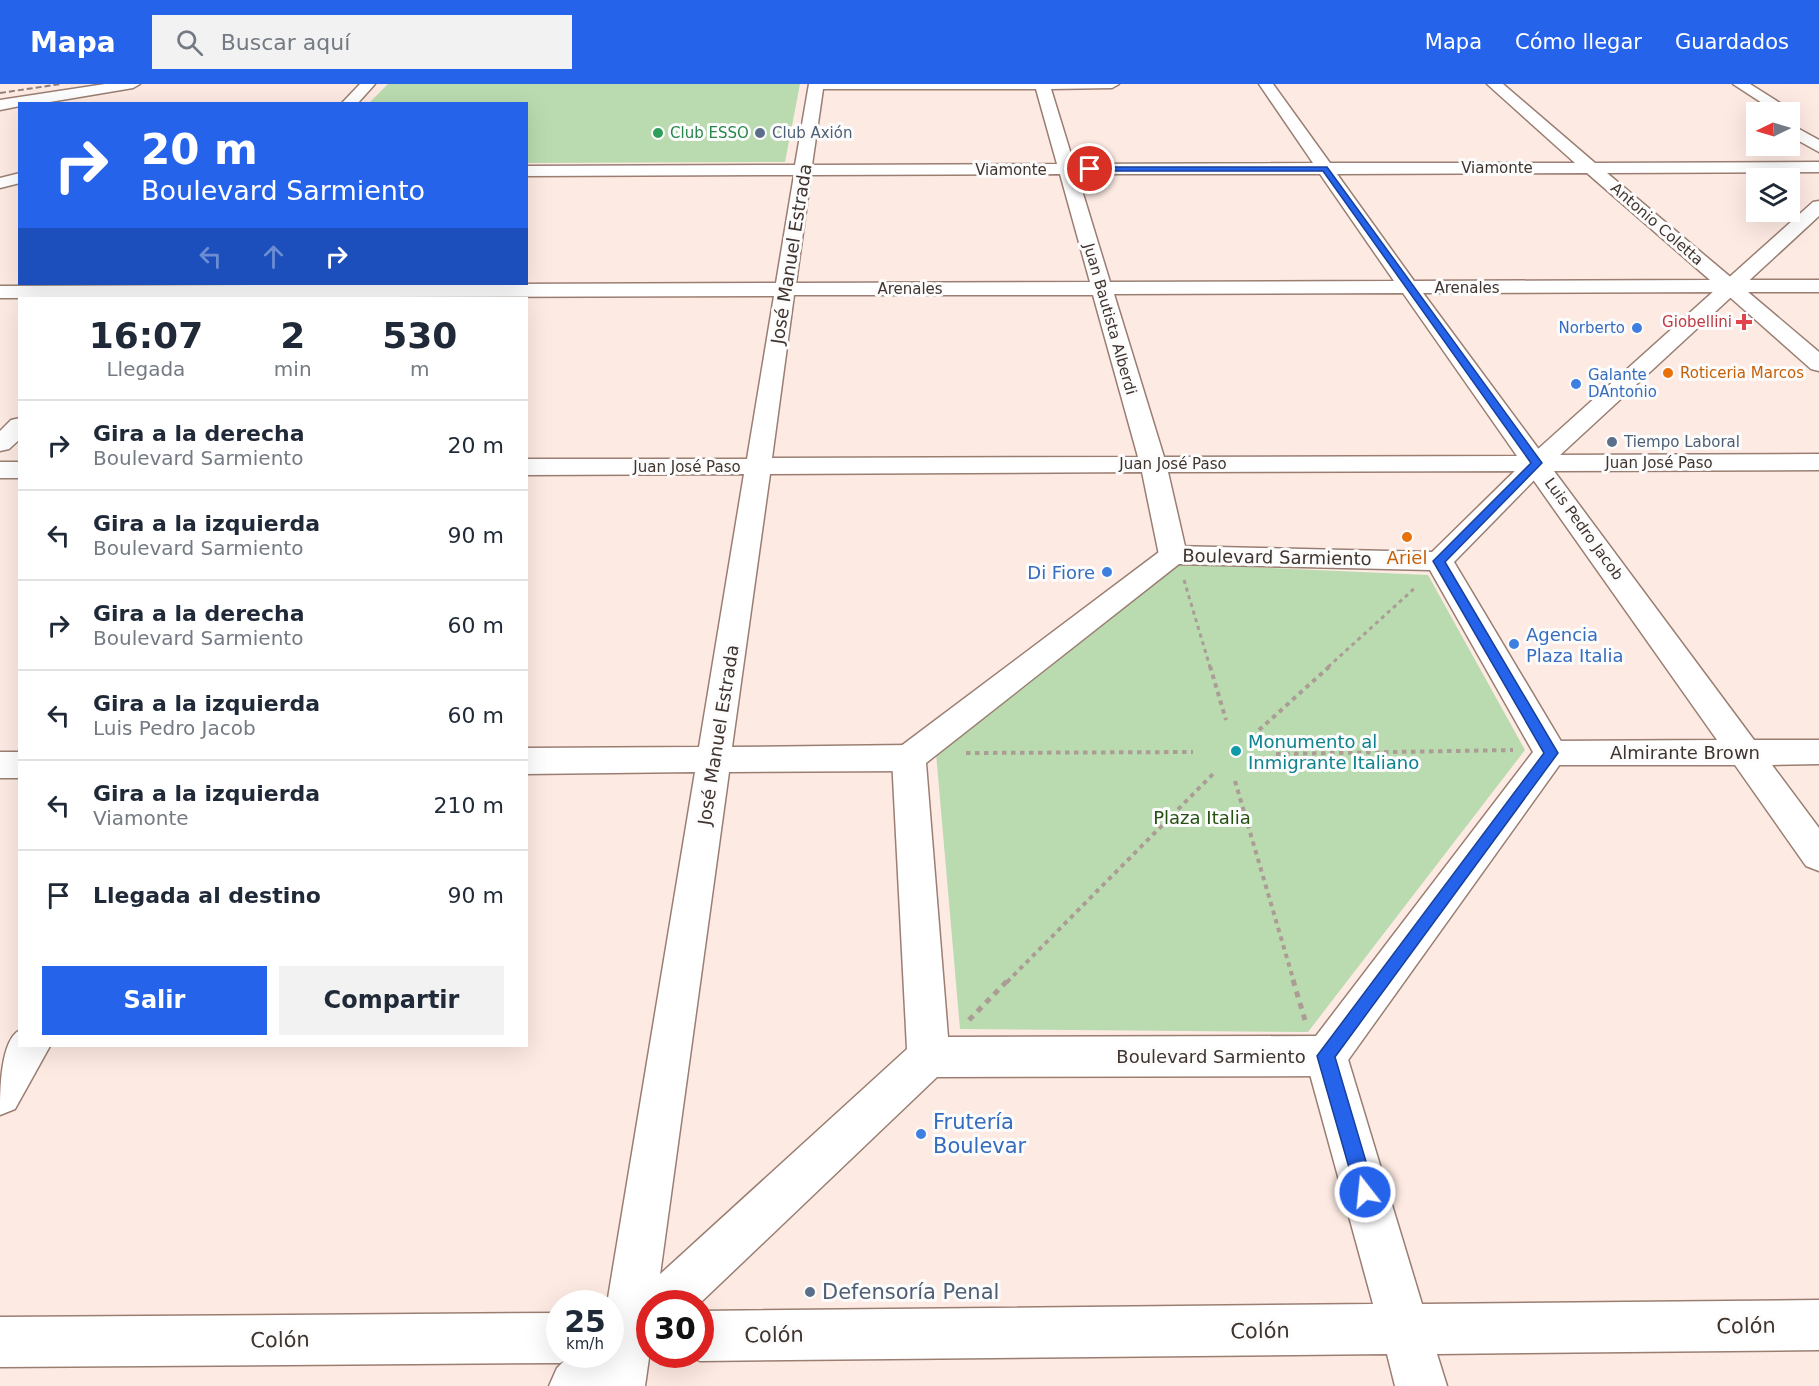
<!DOCTYPE html>
<html lang="es">
<meta charset="utf-8">
<style>
body{margin:0;font-family:"DejaVu Sans",sans-serif;background:#f2f2f3;color:#1f2937;height:100vh;display:flex;flex-direction:column;font-size:22px;white-space:nowrap}
*{box-sizing:border-box;margin:0}
p{font-size:20px;color:#747a83}
.icon{flex:none;width:33px;height:33px;fill:none;stroke:currentColor;stroke-width:2;stroke-linecap:round;stroke-linejoin:round}
.map{position:relative;flex:1;overflow:hidden}
.side{position:absolute;left:18px;top:213px;width:510px;height:750px;display:flex;flex-direction:column;background:#fff;border-radius:0px;box-shadow:0 6px 24px #0002}
.side>*{flex:none}
.guide{position:absolute;left:18px;top:18px;width:510px;height:183px;border-radius:0px;box-shadow:0 6px 24px #0002;background:#2563eb;color:#fff;overflow:hidden}
.needle{width:39px;rotate:265deg}
.tools{position:absolute;left:1746px;top:18px;display:grid;gap:12px}
.tools a{display:grid;place-items:center;width:54px;height:54px;border-radius:0px;background:#fff;box-shadow:0 6px 24px #0002;font-size:30px}
.speed{position:absolute;left:546px;top:1206px;display:flex;gap:12px;font-size:30px;font-weight:700;text-align:center}
.speed>*{display:grid;place-content:center;width:78px;height:78px;border-radius:50%;background:#fff;box-shadow:0 6px 24px #0002;line-height:1}
.speed small{font-size:15px;font-weight:400}
.speed .limit{border:9px solid #d22;background:#fff;color:#111}
.pin{position:absolute;display:grid;place-items:center;width:51px;height:51px;color:#fff;margin:-26px;border:3px solid #fff;border-radius:50%;box-shadow:0 2px 6px #0007}
.me{position:absolute;width:66px;margin:-33px;rotate:344deg;stroke-linejoin:round;filter:drop-shadow(0 0 4px #0008)}
.turn{display:flex;align-items:center;gap:21px;height:126px;padding:0 24px;font-size:27px}
.turn .icon{width:78px;height:78px;stroke-width:2.5}
.turn b{display:block;font-size:42px;line-height:51px}
.lanes{display:flex;align-items:center;height:57px;padding:0 24px;background:#0003;justify-content:center;gap:30px;direction:ltr}
.lanes .off{opacity:.35}
.eta{display:flex;justify-content:space-evenly;align-items:center;height:102px;text-align:center}
.eta b{font-size:36px;font-weight:700;line-height:42px}
.cta{display:flex;gap:12px;margin-top:auto;padding:12px 24px}
.cta a{flex:1;height:69px;border-radius:0px;background:#2563eb;color:#fff;font-size:24px;font-weight:700;line-height:69px;text-align:center}
.cta a+a{background:#f2f2f3;color:#1f2937}
ul{padding:0;list-style:none}
li{display:flex;align-items:center;gap:18px;height:90px;padding:0 24px;border-top:2px solid #e0e1e3}
li div{flex:1}
li b{display:block;font-size:22px}
li em{font-style:normal}
header{display:flex;align-items:center;gap:36px;box-sizing:border-box;height:84px;padding:0 30px;background:#2563eb;color:#fff}
header strong{font-size:28px}
nav{display:flex;gap:33px;margin-inline-start:auto;font-size:21px}
.search{width:420px;height:54px;background:#f2f2f3;display:flex;align-items:center;gap:15px;box-sizing:border-box;padding:0 21px;border-radius:0px;color:#747a83;font-size:22px}
.map>svg:first-child{display:block}
.green{fill:#badbb0}
.lines{fill:none;stroke-linecap:round;stroke-linejoin:round}
.minor-casing{stroke:#9a7e72;stroke-width:3}
.major-casing{stroke:#9a7e72;stroke-width:3}
.path-far2{stroke:#ac9c96;stroke-width:3;stroke-dasharray:4 4;stroke-linecap:butt}
.path-far1{stroke:#ac9c96;stroke-width:4;stroke-dasharray:4.5 4.5;stroke-linecap:butt}
.path{stroke:#ac9c96;stroke-width:5;stroke-dasharray:6 6;stroke-linecap:butt}
.minor{fill:#fff;fill-rule:evenodd}
.major{fill:#fff;fill-rule:evenodd}
.rail{stroke:#8f807b;stroke-width:2;stroke-dasharray:6 3;stroke-linecap:butt}
.route{fill:#2563eb;stroke:#184099;stroke-width:1.5}
.leisure-dot{fill:#2e9e5b;stroke:#fcfcfc;stroke-width:2}
.service-dot{fill:#5c6f8a;stroke:#fcfcfc;stroke-width:2}
.health-dot{fill:#e0444e;stroke:#fcfcfc;stroke-width:2}
.shop-dot{fill:#3f7fe0;stroke:#fcfcfc;stroke-width:2}
.food-dot{fill:#e8710a;stroke:#fcfcfc;stroke-width:2}
.culture-dot{fill:#0f9aa8;stroke:#fcfcfc;stroke-width:2}
.labels{text-anchor:middle;dominant-baseline:central;stroke-width:6;stroke-linejoin:round;paint-order:stroke}
.far-leisure-label{font-size:15px;fill:#27864d;stroke:#fcfcfc;text-anchor:start}
.far-service-label{font-size:15px;fill:#4e5e75;stroke:#fcfcfc;text-anchor:start}
.far-street-label{font-size:15px;fill:#40342f;stroke:#fcfcfc}
.far-health-label{font-size:15px;fill:#be3a42;stroke:#fcfcfc;text-anchor:end}
.far-shop-label{font-size:15px;fill:#366cbe;stroke:#fcfcfc;text-anchor:end}
.far-food-label{font-size:15px;fill:#c56008;stroke:#fcfcfc;text-anchor:start}
.street-label{font-size:18px;fill:#40342f;stroke:#fcfcfc}
.food-label{font-size:18px;fill:#c56008;stroke:#fcfcfc}
.shop-label{font-size:18px;fill:#366cbe;stroke:#fcfcfc;text-anchor:end}
.culture-label{font-size:18px;fill:#0d838f;stroke:#fcfcfc;text-anchor:start}
.park-label{font-size:18px;fill:#245112;stroke:#fcfcfc}
.near-shop-label{font-size:21px;fill:#366cbe;stroke:#fcfcfc;text-anchor:start}
.near-service-label{font-size:21px;fill:#4e5e75;stroke:#fcfcfc;text-anchor:start}
.near-street-label{font-size:21px;fill:#40342f;stroke:#fcfcfc}
</style>
<header>
<strong>Mapa</strong>
<div class="search"><svg class="icon" aria-label="search" viewBox="0 0 24 24"><circle cx="10" cy="10" r="6"/><path d="M15 15l6 6"/></svg>Buscar aquí</div>
<nav><a>Mapa</a><a>Cómo llegar</a><a>Guardados</a></nav>
</header>
<div class="map">
<svg width="1819" height="1302" viewBox="0 0 1819 1302">
<rect width="100%" height="100%" fill="#fdeae3"/>
<g class="green">
<polygon points="388,0 800,0 785,78 527,79 526,20 369,19"/>
<polygon points="1179,480 1428,491 1525,666 1308,948 960,945 936,669"/>
</g>
<g class="lines">
<defs>
<g id="minor">
<polygon points="105,0 140,0 133,4 38,20 20,20 20,22 0,26 0,16"/>
<polygon points="360,0 375,0 357,20 341,20"/>
<path d="M809,0H1119L1112,4L1051,5L1074,80L1313,79L1259,0H1273L1330,79H1575L1487,0H1503L1595,79L1819,78V88L1607,89L1734,196H1819V208H1748L1819,268V287L1811,285L1724,208L1423,209L1543,371L1819,370V386L1554,387L1754,656H1819V680L1772,681L1819,744V787L1806,782L1735,681H1551L1539,678L1534,669L1539,660L1551,657L1717,656L1527,387L1168,388L1187,471L1183,477L1173,480L1163,477L1159,471L1142,388L770,390L732,663L909,661L921,665L926,674L921,683L909,687L729,688L656,1220H650V1267L645,1302H593L599,1270H610V1220H607L695,688L526,690V664L699,663L744,390L526,391V375H747L774,212L0,214V202L776,199L794,91L526,92V82L795,81ZM823,5H1036L1057,80L812,81ZM1587,89L1710,196L1414,197L1337,90ZM1060,90L1090,198L796,199L811,91ZM1077,90H1320L1394,197L1110,198ZM1403,209L1517,372L1164,373L1114,210ZM794,211H1093L1138,373L772,374Z"/>
<polygon points="20,334 20,355 9,365 0,367 0,347 11,336"/>
<rect x="0" y="378" width="20" height="16"/>
<rect x="0" y="668" width="20" height="26"/>
<path d="M20,946V962H50L15,1025L0,1031C0,1008 0,956 20,946Z"/>
<polygon points="1326,952 1341,958 1347,972 1422,1220 1819,1216 1819,1266 1437,1270 1447,1302 1395,1302 1387,1270 700,1277 684,1270 700,1270 700,1227 1373,1220 1305,972 1311,958"/>
<polygon points="560,1229 560,1270 578,1270 560,1279 0,1283 0,1233"/>
</g>
<g id="major">
<polygon points="1733,0 1750,0 1794,28 1790,32 1790,28 1776,28"/>
<polygon points="1790,40 1819,56 1819,68 1790,52"/>
<polygon points="20,89 20,99 0,104 0,94"/>
<path d="M1819,117V132L1546,384L1454,478L1568,669L1341,986L1326,992L937,993L699,1220H650V1266L612,1302H549L557,1284L571,1270H610V1234L633,1215L642,1210L646,1203L907,965L892,674L897,665L1163,465L1173,462L1432,468L1528,374L1813,118ZM1179,480L1430,486L1533,668L1316,952L948,953L926,679Z"/>
</g>
</defs>
<use href="#minor" class="minor-casing"/>
<use href="#major" class="major-casing"/>
<g class="path-far2">
<polyline points="1184,496 1210,583"/>
<polyline points="1328,583 1416,503"/>
</g>
<g class="path-far1">
<polyline points="1210,582 1226,636"/>
<polyline points="1259,646 1330,582"/>
<polyline points="966,669 1193,668"/>
<polyline points="1276,670 1513,666"/>
<polyline points="1235,697 1294,898"/>
<polyline points="1007,898 1213,690"/>
</g>
<g class="path">
<polyline points="1293,896 1305,936"/>
<polyline points="969,936 1008,896"/>
</g>
<use href="#minor" class="minor"/>
<use href="#major" class="major"/>
<polyline class="rail" points="0,9 61,0"/>
</g>
<polygon class="route" points="1327,83 1542,379 1445,478 1558,669 1335,973 1375,1108 1372,1115 1365,1118 1358,1115 1356,1108 1317,972 1544,669 1433,477 1531,379 1323,87 1090,87 1086,85 1090,83"/>
<circle class="leisure-dot" cx="658" cy="49" r="6"/>
<g class="service-dot">
<circle cx="760" cy="49" r="6"/>
<circle cx="1612" cy="358" r="6"/>
<circle cx="810" cy="1208" r="6"/>
</g>
<path class="health-dot" d="M1741 229h6v6h6v6h-6v6h-6v-6h-6v-6h6z"/>
<g class="shop-dot">
<circle cx="1637" cy="244" r="6"/>
<circle cx="1576" cy="300" r="6"/>
<circle cx="1107" cy="488" r="6"/>
<circle cx="1514" cy="560" r="6"/>
<circle cx="921" cy="1050" r="6"/>
</g>
<g class="food-dot">
<circle cx="1668" cy="289" r="6"/>
<circle cx="1407" cy="453" r="6"/>
</g>
<circle class="culture-dot" cx="1236" cy="667" r="6"/>
<g class="labels">
<g class="far-leisure-label">
<text x="670" y="49">Club ESSO</text>
</g>
<g class="far-service-label">
<text x="772" y="49">Club Axión</text>
<text x="1624" y="358">Tiempo Laboral</text>
</g>
<g class="far-street-label">
<text x="1497" y="84">Viamonte</text>
<text x="1011" y="86">Viamonte</text>
<text transform="translate(1657 140) rotate(41)">Antonio Coletta</text>
<text x="1467" y="204">Arenales</text>
<text x="910" y="205">Arenales</text>
<text transform="translate(1110 235) rotate(74)">Juan Bautista Alberdi</text>
<text x="1659" y="379">Juan José Paso</text>
<text x="1173" y="380">Juan José Paso</text>
<text x="687" y="383">Juan José Paso</text>
<text transform="translate(1584 445) rotate(54)">Luis Pedro Jacob</text>
</g>
<g class="far-health-label">
<text x="1732" y="238">Giobellini</text>
</g>
<g class="far-shop-label">
<text x="1625" y="244">Norberto</text>
<text x="1588" y="291" text-anchor="start">Galante<tspan x="1588" dy="17">DAntonio</tspan></text>
</g>
<g class="far-food-label">
<text x="1680" y="289">Roticeria Marcos</text>
</g>
<g class="street-label">
<text transform="translate(791 170) rotate(-81)">José Manuel Estrada</text>
<text transform="translate(1277 473) rotate(1)">Boulevard Sarmiento</text>
<text transform="translate(718 651) rotate(-81)">José Manuel Estrada</text>
<text x="1685" y="668">Almirante Brown</text>
<text x="1211" y="972">Boulevard Sarmiento</text>
</g>
<g class="food-label">
<text x="1407" y="473">Ariel</text>
</g>
<g class="shop-label">
<text x="1095" y="488">Di Fiore</text>
<text x="1526" y="550" text-anchor="start">Agencia<tspan x="1526" dy="21">Plaza Italia</tspan></text>
</g>
<g class="culture-label">
<text x="1248" y="657">Monumento al<tspan x="1248" dy="21">Inmigrante Italiano</tspan></text>
</g>
<g class="park-label">
<text x="1202" y="733">Plaza Italia</text>
</g>
<g class="near-shop-label">
<text x="933" y="1038">Frutería<tspan x="933" dy="24">Boulevar</tspan></text>
</g>
<g class="near-service-label">
<text x="822" y="1208">Defensoría Penal</text>
</g>
<g class="near-street-label">
<text transform="translate(1746 1242) rotate(-1)">Colón</text>
<text transform="translate(1260 1247) rotate(-1)">Colón</text>
<text transform="translate(774 1251) rotate(-1)">Colón</text>
<text transform="translate(280 1256) rotate(-1)">Colón</text>
</g>
</g>
</svg>
<div class="tools">
<a><svg class="needle" viewBox="-14 -14 28 28"><path d="M0-13l5 13h-10z" fill="#e53935"/><path d="M0 13l5-13h-10z" fill="#747a83"/></svg></a>
<a><svg class="icon" aria-label="layers" viewBox="0 0 24 24"><path d="M12 4l9 5-9 5-9-5zM3 14l9 5 9-5"/></svg></a>
</div>
<div class="speed"><div>25<small>km/h</small></div><div class="limit">30</div></div>
<div class="pin" style="left:1090px;top:85px;background:#d93025"><svg class="icon" aria-label="arrive" viewBox="0 0 24 24"><path d="M6 21V4h12l-3 4 3 4H6"/></svg></div>
<svg class="me" style="left:1365px;top:1108px" viewBox="-20 -20 40 40"><circle r="17" fill="#2563eb" stroke="#fff" stroke-width="3"/><path d="M0-11L8 9 0 5-8 9z" fill="#fff"/></svg>
<div class="guide">
<div class="turn"><svg class="icon" aria-label="right" viewBox="0 0 24 24"><path d="M7 20v-9h11M14 6l5 5-5 5"/></svg><div><b>20 m</b>Boulevard Sarmiento</div></div>
<div class="lanes"><svg class="icon off" aria-label="left" viewBox="0 0 24 24"><path d="M17 20v-9H6M10 6l-5 5 5 5"/></svg><svg class="icon off" aria-label="ahead" viewBox="0 0 24 24"><path d="M12 20V5M6 11l6-6 6 6"/></svg><svg class="icon" aria-label="right" viewBox="0 0 24 24"><path d="M7 20v-9h11M14 6l5 5-5 5"/></svg></div>
</div>
<section class="side">
<div class="eta">
<div><b>16:07</b><p>Llegada</p></div>
<div><b>2</b><p>min</p></div>
<div><b>530</b><p>m</p></div>
</div>
<ul>
<li><svg class="icon" aria-label="right" viewBox="0 0 24 24"><path d="M7 20v-9h11M14 6l5 5-5 5"/></svg><div><b>Gira a la derecha</b><p>Boulevard Sarmiento</p></div><em>20 m</em></li>
<li><svg class="icon" aria-label="left" viewBox="0 0 24 24"><path d="M17 20v-9H6M10 6l-5 5 5 5"/></svg><div><b>Gira a la izquierda</b><p>Boulevard Sarmiento</p></div><em>90 m</em></li>
<li><svg class="icon" aria-label="right" viewBox="0 0 24 24"><path d="M7 20v-9h11M14 6l5 5-5 5"/></svg><div><b>Gira a la derecha</b><p>Boulevard Sarmiento</p></div><em>60 m</em></li>
<li><svg class="icon" aria-label="left" viewBox="0 0 24 24"><path d="M17 20v-9H6M10 6l-5 5 5 5"/></svg><div><b>Gira a la izquierda</b><p>Luis Pedro Jacob</p></div><em>60 m</em></li>
<li><svg class="icon" aria-label="left" viewBox="0 0 24 24"><path d="M17 20v-9H6M10 6l-5 5 5 5"/></svg><div><b>Gira a la izquierda</b><p>Viamonte</p></div><em>210 m</em></li>
<li><svg class="icon" aria-label="arrive" viewBox="0 0 24 24"><path d="M6 21V4h12l-3 4 3 4H6"/></svg><div><b>Llegada al destino</b></div><em>90 m</em></li>
</ul>
<div class="cta"><a>Salir</a><a>Compartir</a></div>
</section>
</div>
